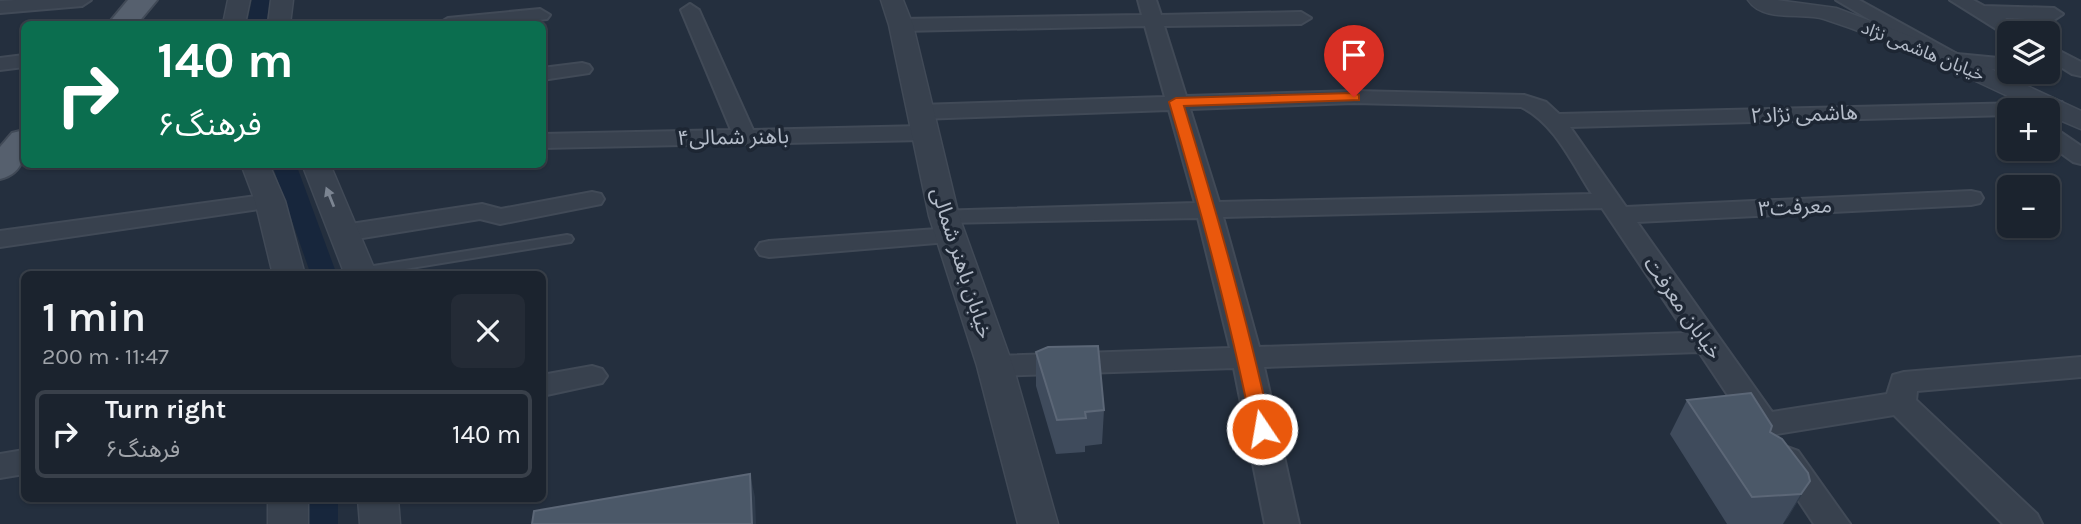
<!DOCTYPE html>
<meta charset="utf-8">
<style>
body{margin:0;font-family:Karla,"Noto Sans Arabic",sans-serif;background:#242b36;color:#f1f3f6;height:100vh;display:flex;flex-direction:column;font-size:26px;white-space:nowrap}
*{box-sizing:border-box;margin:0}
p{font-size:23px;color:#a0a4aa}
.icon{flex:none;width:38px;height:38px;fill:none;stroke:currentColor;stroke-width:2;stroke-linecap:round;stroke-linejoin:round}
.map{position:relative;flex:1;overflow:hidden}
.sheet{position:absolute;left:21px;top:271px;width:525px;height:231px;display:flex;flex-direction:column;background:#1b232e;border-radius:10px;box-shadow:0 2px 5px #0004,0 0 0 2px #39404a}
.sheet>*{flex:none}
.banner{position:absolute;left:21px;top:21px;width:525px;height:147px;border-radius:10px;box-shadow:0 2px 5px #0004,0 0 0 2px #39404a;background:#0b6e4f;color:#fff;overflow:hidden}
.fabs{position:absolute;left:1997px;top:21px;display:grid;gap:14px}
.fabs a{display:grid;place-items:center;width:63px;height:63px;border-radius:10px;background:#1b232e;box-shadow:0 2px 5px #0004,0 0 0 2px #39404a;font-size:35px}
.pin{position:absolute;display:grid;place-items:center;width:60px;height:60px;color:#fff;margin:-72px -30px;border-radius:50% 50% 50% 0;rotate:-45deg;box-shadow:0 0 7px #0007}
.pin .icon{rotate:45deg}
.me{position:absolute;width:77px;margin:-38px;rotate:348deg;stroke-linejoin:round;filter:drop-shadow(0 0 5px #0008)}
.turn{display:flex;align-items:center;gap:24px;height:147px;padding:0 21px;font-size:32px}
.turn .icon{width:91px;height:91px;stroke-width:2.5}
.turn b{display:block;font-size:49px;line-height:60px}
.round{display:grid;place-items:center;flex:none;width:74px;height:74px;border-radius:10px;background:#242b36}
.head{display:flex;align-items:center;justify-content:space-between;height:119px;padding:0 21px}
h1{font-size:42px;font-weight:600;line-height:52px}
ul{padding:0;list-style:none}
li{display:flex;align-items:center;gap:21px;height:88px;margin:0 14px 10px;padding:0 7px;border:4px solid #39404a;border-radius:10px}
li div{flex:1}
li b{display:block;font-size:26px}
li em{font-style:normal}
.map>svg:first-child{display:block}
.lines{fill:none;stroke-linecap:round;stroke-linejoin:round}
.canal{fill:#17263c;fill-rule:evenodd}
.service-casing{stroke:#414a57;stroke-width:4}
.minor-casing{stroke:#414a57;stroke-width:4}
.tertiary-casing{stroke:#414a57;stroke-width:3}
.primary-casing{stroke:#414a57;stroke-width:4}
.service{fill:#38414e;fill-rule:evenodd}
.minor{fill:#38414e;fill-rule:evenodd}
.tertiary{fill:#38414e;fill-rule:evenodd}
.primary{fill:#56606e;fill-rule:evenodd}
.wall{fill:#3f4b5c}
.shaded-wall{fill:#2f3b4b}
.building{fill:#4b5868;stroke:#5c6777;stroke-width:2}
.oneway{fill:#7c8592}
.route{fill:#ea580c;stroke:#983908;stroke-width:2}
.labels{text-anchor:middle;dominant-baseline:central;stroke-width:7;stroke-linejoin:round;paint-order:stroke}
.far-street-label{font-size:18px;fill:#b4bcc9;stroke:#1d2633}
.street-label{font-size:21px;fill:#b4bcc9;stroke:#1d2633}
</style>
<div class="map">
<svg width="2081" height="524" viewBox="0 0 2081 524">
<rect width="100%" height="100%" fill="#242f3e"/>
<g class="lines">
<g class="canal">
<polygon points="252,0 270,0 266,24 247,24"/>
<polygon points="272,164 296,164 337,275 311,275"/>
<polygon points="306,499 338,499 338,524 304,524"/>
</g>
<defs>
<polygon id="service" points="567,235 571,236 573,239 571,242 368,275 357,275 355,272 361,268"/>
<g id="minor">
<polygon points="16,0 91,0 82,6 0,13 0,1"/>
<path d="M1138,0H1156L1161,15L1301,12L1311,18L1301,24L1164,26L1186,96L1354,91L1524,95L1546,102L1559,114L2062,102L2065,107L2062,112L2048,114V110H2009V115L1570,127L1626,207L1971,191L1980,193L1983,198L1980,203L1971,205L1637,222L1772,412L1887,394L1893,375L1904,372L2081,357V377L1917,391L1916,400L2037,514L2042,524H2003L1894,415L1764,436L1753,433L1699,352L1264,367L1299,524H1265L1234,368L995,376L985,373L980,366L985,359L995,356L1230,348L1198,218L944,223L935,221L932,216L935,211L1195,203L1169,110L920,119L912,117L909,112L912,107L920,105L1165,97L1145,26L901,31L891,25L901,19L1142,15ZM1354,103L1521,107C1554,122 1573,165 1592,194L1219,202L1190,109ZM1602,208L1686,333L1259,347L1223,217Z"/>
<polygon points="1836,0 1859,0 1957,54 2009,59 2009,71 1945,64"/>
<polygon points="1950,0 1973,0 1984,6 2054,8 2063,14 2054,20 2005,18 2027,33 2009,33 2009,37"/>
<polygon points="690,4 699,10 753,130 923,126 931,128 934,133 931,138 923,140 542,148 542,134 731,130 681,10"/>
<polygon points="540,9 550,15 547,19 502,24 438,24 448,18"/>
<polygon points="2048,45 2081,62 2081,76 2072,74 2048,59"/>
<polygon points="24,55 24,67 0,70 0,58"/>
<polygon points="582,63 589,65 592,69 589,73 542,80 542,68"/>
<polygon points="2048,127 2056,129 2081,146 2081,164 2073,162 2048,144"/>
<polygon points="592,192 601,194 604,199 601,204 500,224 480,219 344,241 335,238 331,233 335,228 344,225 482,204 501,209"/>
<polygon points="270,194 279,196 282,201 279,206 0,247 0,231"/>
<polygon points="951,228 960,231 964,236 960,241 769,257 760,255 756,249 760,243 769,241"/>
<polygon points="592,366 602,369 607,376 602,383 542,396 542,375"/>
<polygon points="1787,447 1798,451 1850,524 1814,524 1771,459 1776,451"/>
<polygon points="24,450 24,474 0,478 0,454"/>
</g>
<g id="tertiary">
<polygon points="228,0 250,0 245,24 223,24"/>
<polygon points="271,0 293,0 290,24 268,24"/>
<polygon points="881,0 903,0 913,25 959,216 1013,366 1058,524 1018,524 977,366 929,216 889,25"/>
<path d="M1748,0H1777L1836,8L1961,55L2081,111V129L2048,115V110H2037C1968,77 1898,43 1824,19C1802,12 1763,23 1748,0Z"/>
<polygon points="241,164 269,164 285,201 305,275 273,275 255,201"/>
<polygon points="302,164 330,164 377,275 345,275"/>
<rect x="268" y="499" width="40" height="25"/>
<polygon points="358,499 398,499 400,524 360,524"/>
</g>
<g id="primary">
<polygon points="128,0 157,0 137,24 108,24"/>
<path d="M24,130C26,152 25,173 0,179V147L12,133Z"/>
</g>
</defs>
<use href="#service" class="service-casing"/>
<use href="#minor" class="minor-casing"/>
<use href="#tertiary" class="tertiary-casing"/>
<use href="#primary" class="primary-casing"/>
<use href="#service" class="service"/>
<use href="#minor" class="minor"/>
<use href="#tertiary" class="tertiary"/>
<use href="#primary" class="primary"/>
</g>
<g class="wall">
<polygon points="1036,352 1104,410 1102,444 1085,446 1085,452 1056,454 1036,386"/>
<polygon points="1687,400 1810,481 1783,524 1727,524 1670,434"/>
</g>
<g class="shaded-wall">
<polygon points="750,474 755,497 756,524 752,524"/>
<polygon points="1810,481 1789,516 1783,524 1801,494"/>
</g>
<g class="building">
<polygon points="1098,346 1104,410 1085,412 1086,418 1057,420 1036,352 1048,347"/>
<polygon points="1751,393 1772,426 1770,432 1782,439 1808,473 1810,481 1801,494 1752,497 1687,400"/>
<polygon points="750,474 752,524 532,524 534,511"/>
</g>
<defs><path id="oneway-solid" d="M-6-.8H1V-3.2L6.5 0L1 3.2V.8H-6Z" transform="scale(1.75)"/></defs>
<use class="oneway" href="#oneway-solid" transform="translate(330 197) rotate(-112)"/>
<path class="route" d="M1354,93L1359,95V100L1184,106C1217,213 1248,320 1271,429L1269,434H1255L1252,429C1230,319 1201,210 1169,102L1176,98Z"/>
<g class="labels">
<g class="far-street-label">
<text transform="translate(1923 51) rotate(22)">خیابان هاشمی نژاد</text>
</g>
<g class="street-label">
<text transform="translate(1804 114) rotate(-2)">هاشمی نژاد۲</text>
<text transform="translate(733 137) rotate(-1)">باهنر شمالی۴</text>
<text transform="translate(1795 207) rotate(-3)">معرفت۳</text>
<text transform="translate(962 263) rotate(72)">خیابان باهنر شمالی</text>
<text transform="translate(1683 308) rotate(55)">خیابان معرفت</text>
</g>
</g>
</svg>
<div class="fabs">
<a><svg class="icon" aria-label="layers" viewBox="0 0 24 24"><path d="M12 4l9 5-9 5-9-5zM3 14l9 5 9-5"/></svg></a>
<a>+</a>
<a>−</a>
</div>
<div class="pin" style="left:1354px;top:97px;background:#d93025"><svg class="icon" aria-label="arrive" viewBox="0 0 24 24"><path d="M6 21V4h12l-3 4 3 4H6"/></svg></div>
<svg class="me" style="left:1262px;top:429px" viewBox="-20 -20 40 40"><circle r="17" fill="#ea580c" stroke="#fff" stroke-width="3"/><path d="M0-11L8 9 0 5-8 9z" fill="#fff"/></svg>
<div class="banner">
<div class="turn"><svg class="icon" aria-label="right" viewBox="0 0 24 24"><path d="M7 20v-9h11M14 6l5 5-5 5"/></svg><div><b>140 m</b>فرهنگ۶</div></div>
</div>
<section class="sheet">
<div class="head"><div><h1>1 min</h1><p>200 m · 11:47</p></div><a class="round"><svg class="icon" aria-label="close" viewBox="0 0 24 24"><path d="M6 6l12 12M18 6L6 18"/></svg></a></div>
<ul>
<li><svg class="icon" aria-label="right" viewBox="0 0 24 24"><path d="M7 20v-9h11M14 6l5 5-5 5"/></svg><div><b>Turn right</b><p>فرهنگ۶</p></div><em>140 m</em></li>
</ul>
</section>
</div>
